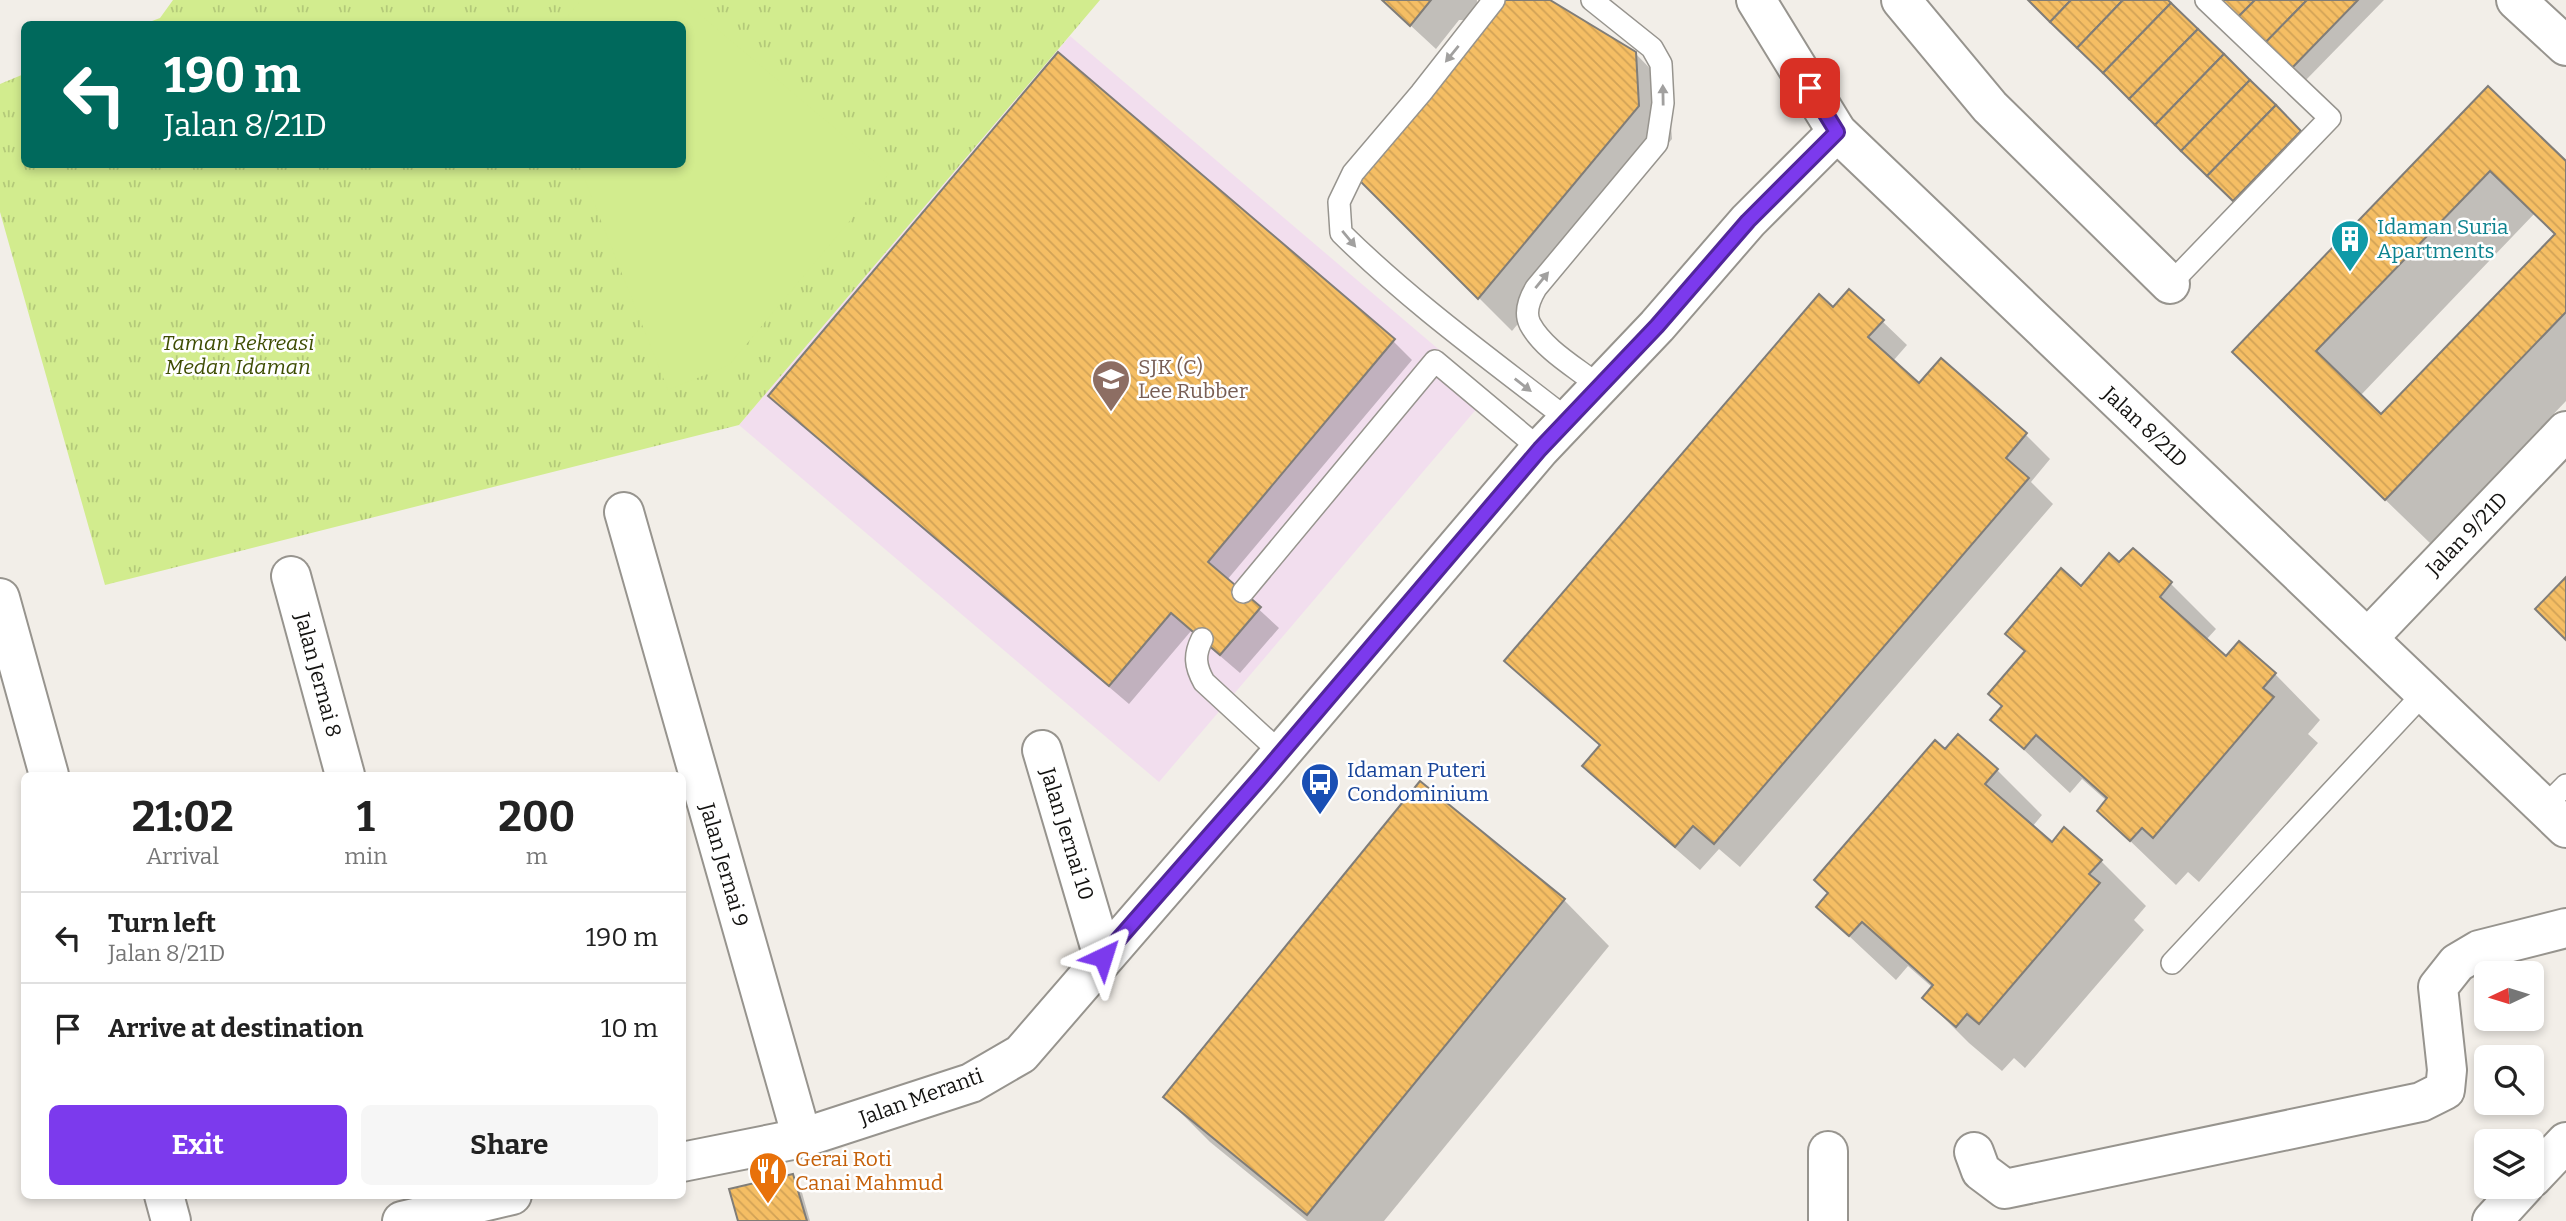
<!DOCTYPE html>
<style>
body{margin:0;font-family:Bitter,serif;background:#f6f6f6;color:#222;height:100vh;display:flex;flex-direction:column;font-size:26px;white-space:nowrap}
*{box-sizing:border-box;margin:0}
p{font-size:23px;color:#767676}
.icon{flex:none;width:38px;height:38px;fill:none;stroke:currentColor;stroke-width:2;stroke-linecap:round;stroke-linejoin:round}
.map{position:relative;flex:1;overflow:hidden}
.details{position:absolute;left:21px;top:772px;width:665px;height:427px;display:flex;flex-direction:column;background:#fff;border-radius:10px;box-shadow:0 4px 10px #0003}
.details>*{flex:none}
.hud{position:absolute;left:21px;top:21px;width:665px;height:147px;border-radius:10px;box-shadow:0 4px 10px #0003;background:#00695c;color:#fff;overflow:hidden}
.needle{width:46px;rotate:266deg}
.buttons{position:absolute;left:2474px;top:961px;display:grid;gap:14px}
.buttons a{display:grid;place-items:center;width:70px;height:70px;border-radius:10px;background:#fff;box-shadow:0 4px 10px #0003;font-size:35px}
.pin{position:absolute;display:grid;place-items:center;width:60px;height:60px;color:#fff;margin:-30px;border-radius:14px;box-shadow:0 4px 10px #0006}
.me{position:absolute;width:77px;margin:-38px;rotate:41deg;stroke-linejoin:round;filter:drop-shadow(0 0 5px #0008)}
.turn{display:flex;align-items:center;gap:24px;height:147px;padding:0 28px;font-size:32px}
.turn .icon{width:91px;height:91px;stroke-width:2.5}
.turn b{display:block;font-size:49px;line-height:60px}
.eta{display:flex;justify-content:space-evenly;align-items:center;height:119px;text-align:center}
.eta b{font-size:42px;font-weight:700;line-height:49px}
.cta{display:flex;gap:14px;margin-top:auto;padding:14px 28px}
.cta a{flex:1;height:80px;border-radius:10px;background:#7c3aed;color:#fff;font-size:28px;font-weight:700;line-height:80px;text-align:center}
.cta a+a{background:#f6f6f6;color:#222}
ul{padding:0;list-style:none}
li{display:flex;align-items:center;gap:21px;height:91px;padding:0 28px;border-top:2px solid #e0e0e0}
li div{flex:1}
li b{display:block;font-size:26px}
li em{font-style:normal}
.map>svg:first-child{display:block}
.education{fill:#f2deee}
.park{fill:url(#park-tufts)}
.garden{fill:#d2ec8e}
.shadow{fill:#0003;fill-rule:evenodd}
.building{fill:url(#building-back-hatch);stroke:#807d78;stroke-width:2;fill-rule:evenodd}
.lines{fill:none;stroke-linecap:round;stroke-linejoin:round}
.service-casing{stroke:#97948e;stroke-width:24}
.minor-casing{stroke:#97948e;stroke-width:42}
.tertiary-casing{stroke:#97948e;stroke-width:42}
.service{stroke:#fff;stroke-width:21}
.minor{stroke:#fff;stroke-width:38}
.tertiary{stroke:#fff;stroke-width:38}
.oneway{fill:#a1a09f}
.route-casing{stroke:#51269a;stroke-width:18}
.route{stroke:#7c3aed;stroke-width:12}
.labels{text-anchor:middle;dominant-baseline:central;stroke-width:5;stroke-linejoin:round;paint-order:stroke}
.culture-label{font-size:21px;fill:#0d838f;stroke:#fff;text-anchor:start}
.park-label{font-size:21px;font-style:italic;fill:#3e4d03;stroke:#fff}
.education-label{font-size:21px;fill:#785e54;stroke:#fff;text-anchor:start}
.street-label{font-size:21px;fill:#131210;stroke:#fff}
.transit-label{font-size:21px;fill:#164399;stroke:#fff;text-anchor:start}
.food-label{font-size:21px;fill:#c56008;stroke:#fff;text-anchor:start}
</style>
<div class="map">
<svg width="2566" height="1221" viewBox="0 0 2566 1221">
<defs>
<pattern id="park-tufts" width="24" height="20" patternUnits="userSpaceOnUse" patternTransform="scale(1.75)"><rect width="24" height="20" fill="#d2ec8e"/><path d="M3 7l-1-3M5 7V3M7 7l1-3M15 17l-1-3M17 17v-4M19 17l1-3" fill="none" stroke="#b3c979"/></pattern>
<pattern id="building-back-hatch" width="6" height="6" patternUnits="userSpaceOnUse" patternTransform="scale(1.75)"><rect width="6" height="6" fill="#f5be64"/><path d="M-1 5l2 2M0 0l6 6M5-1l2 2" fill="none" stroke="#d1a256"/></pattern>
</defs>
<rect width="100%" height="100%" fill="#f2eee8"/>
<polygon class="education" points="1070,36 1490,393 1159,782 739,425"/>
<polygon class="park" points="173,0 1100,0 739,425 105,585 0,212 0,84 24,74 24,164 682,164 682,24 144,24 160,18"/>
<polygon class="garden" points="581,0 683,0 889,174 729,365 668,390 579,165 682,164 682,24 561,24"/>
<g class="shadow">
<polygon points="1383,0 1477,0 1476,20 1459,20 1436,49"/>
<polygon points="1507,0 1547,0 1635,53 1668,87 1672,139 1512,331 1360,179"/>
<polygon points="2030,0 2166,0 2313,145 2247,213"/>
<polygon points="2219,0 2384,0 2303,83"/>
<path d="M2488,88L2566,164V401L2430,543L2278,396ZM2535,213L2557,234L2381,417L2360,396Z"/>
<polygon points="1833,309 1882,321 1907,345 1893,361 1920,385 1941,361 2026,435 2050,459 2031,482 2053,504 1740,867 1719,849 1700,870 1609,791 1585,766 1601,747 1506,661"/>
<polygon points="1393,341 1412,360 1227,580 1279,628 1240,673 1191,631 1129,704 790,415 771,396"/>
<polygon points="2133,550 2171,584 2216,629 2206,640 2227,658 2239,643 2275,674 2320,720 2308,734 2318,743 2199,882 2188,872 2176,885 2099,811 2107,801 2082,779 2070,793 1992,720 2004,707 2026,652 2007,634 2119,565"/>
<polygon points="1945,751 1997,770 2042,815 2032,827 2052,845 2101,861 2146,906 2134,920 2144,930 2025,1068 2014,1058 2002,1071 1969,1043 1924,998 1933,988 1908,966 1896,980 1818,907"/>
<polygon points="1420,783 1564,900 1609,946 1384,1221 1307,1221 1210,1142 1165,1097"/>
<polygon points="793,1176 799,1182 810,1221 740,1221"/>
</g>
<g class="building">
<polygon points="1382,0 1431,0 1410,26"/>
<polygon points="1505,0 1550,0 1636,52 1639,106 1478,299 1358,179"/>
<polygon points="2028,0 2071,0 2050,22"/>
<polygon points="2071,0 2123,0 2077,48 2050,22"/>
<polygon points="2123,0 2168,0 2171,3 2103,73 2077,48"/>
<polygon points="2217,0 2255,0 2236,19"/>
<polygon points="2255,0 2307,0 2263,45 2236,19"/>
<polygon points="2307,0 2358,0 2289,71 2263,45"/>
<polygon points="2171,3 2198,29 2129,99 2103,73"/>
<polygon points="2198,29 2224,54 2155,125 2129,99"/>
<polygon points="1058,52 1395,339 1208,562 1261,607 1220,655 1171,613 1109,686 768,396"/>
<polygon points="2224,54 2250,80 2181,151 2155,125"/>
<polygon points="2250,80 2276,105 2207,176 2181,151"/>
<path d="M2488,86L2566,161V312L2385,500L2232,352ZM2490,171L2555,234L2381,414L2316,351Z"/>
<polygon points="2276,105 2301,131 2233,201 2207,176"/>
<polygon points="1849,289 1884,320 1868,337 1919,383 1941,358 2027,433 2006,458 2029,478 1714,844 1693,826 1675,847 1582,766 1600,745 1504,661 1819,294 1833,307"/>
<polygon points="2133,548 2172,582 2160,597 2226,656 2239,641 2276,673 2263,688 2274,697 2153,838 2142,828 2130,841 2097,811 2107,798 2036,735 2024,749 1990,720 2002,706 1988,694 2025,651 2005,634 2061,568 2081,586 2109,553 2119,562"/>
<polygon points="2566,577 2566,640 2535,609"/>
<polygon points="1958,734 1998,769 1985,784 2052,842 2064,827 2102,860 2089,874 2100,883 1979,1024 1967,1014 1956,1027 1922,998 1933,985 1862,922 1849,936 1816,907 1828,893 1814,880 1935,740 1945,749"/>
<polygon points="1420,781 1565,899 1307,1215 1163,1097"/>
<polygon points="793,1174 807,1221 738,1221 729,1189"/>
</g>
<g class="lines">
<defs>
<g id="service">
<path d="M1494,0L1421,93L1353,173L1339,202L1341,233C1411,302 1490,359 1567,419"/>
<path d="M1592,0L1652,48L1661,64L1663,103L1657,143L1536,288C1530,298 1524,312 1530,324C1544,350 1577,368 1599,386"/>
<polyline points="2170,284 2330,118 2206,0"/>
<polyline points="1243,592 1435,361 1540,449"/>
<path d="M1202,639C1194,655 1195,666 1204,682L1281,753"/>
<polyline points="2543,808 2566,785"/>
<polyline points="2172,963 2425,692"/>
</g>
<g id="minor">
<polyline points="1756,0 1837,132 2566,828"/>
<polyline points="1901,0 1990,107 2170,284"/>
<polyline points="2516,0 2566,46"/>
<polyline points="624,512 802,1138"/>
<polyline points="291,576 345,775"/>
<polyline points="0,598 49,775"/>
<polyline points="2368,638 2566,431"/>
<polyline points="1042,750 1103,957"/>
<polyline points="1828,1151 1828,1221"/>
<polyline points="1974,1152 1981,1171 2005,1189 2421,1102 2445,1090 2447,1070 2438,987 2457,963 2479,950 2566,928"/>
<polyline points="682,1162 802,1138 971,1083 1021,1054 1260,778 1540,449 1657,326 1748,221 1837,132"/>
<polyline points="164,1195 171,1221"/>
<polyline points="402,1221 512,1195"/>
</g>
<g id="tertiary">
<polyline points="2532,1178 2566,1142"/>
<polyline points="2492,1221 2524,1186"/>
</g>
</defs>
<use href="#service" class="service-casing"/>
<use href="#minor" class="minor-casing"/>
<use href="#tertiary" class="tertiary-casing"/>
<use href="#service" class="service"/>
<use href="#minor" class="minor"/>
<use href="#tertiary" class="tertiary"/>
</g>
<defs><path id="oneway-solid" d="M-6-.8H1V-3.2L6.5 0L1 3.2V.8H-6Z" transform="scale(1.75)"/></defs>
<g class="oneway">
<use href="#oneway-solid" transform="translate(1452 54) rotate(129)"/>
<use href="#oneway-solid" transform="translate(1663 95) rotate(-91)"/>
<use href="#oneway-solid" transform="translate(1349 239) rotate(50)"/>
<use href="#oneway-solid" transform="translate(1542 280) rotate(-51)"/>
<use href="#oneway-solid" transform="translate(1523 385) rotate(38)"/>
</g>
<g class="lines">
<defs>
<polyline id="route" points="1103,957 1260,778 1540,449 1657,326 1748,221 1837,132 1810,88"/>
</defs>
<use href="#route" class="route-casing"/>
<use href="#route" class="route"/>
</g>
<defs>
<symbol id="building-pin" viewBox="-11 -11 22 30"><path d="M0 17L-7.5 6A9.5 9.5 0 1 1 7.5 6Z" fill="#0f9aa8" stroke="#fff"/><path d="M-4-6H4V6H1V3H-1V6H-4ZM-2.5-4.3h1.7v1.8h-1.7ZM.8-4.3h1.7v1.8H.8ZM-2.5-1h1.7V.8h-1.7ZM.8-1h1.7V.8H.8Z" fill="#fff"/></symbol>
<symbol id="school-pin" viewBox="-11 -11 22 30"><path d="M0 17L-7.5 6A9.5 9.5 0 1 1 7.5 6Z" fill="#8d6e63" stroke="#fff"/><path d="M0-5L7-2L0 1L-7-2ZM-4 1L0 2.5L4 1V4Q0 6-4 4Z" fill="#fff"/></symbol>
<symbol id="bus-pin" viewBox="-11 -11 22 30"><path d="M0 17L-7.5 6A9.5 9.5 0 1 1 7.5 6Z" fill="#1a4fb4" stroke="#fff"/><path d="M-5-6H5V4H4V6H2V4H-2V6H-4V4H-5ZM-3.5-4V0h7V-4ZM-3.5 1.2v1.5H-2V1.2ZM2 1.2v1.5H3.5V1.2Z" fill="#fff"/></symbol>
<symbol id="restaurant-pin" viewBox="-11 -11 22 30"><path d="M0 17L-7.5 6A9.5 9.5 0 1 1 7.5 6Z" fill="#e8710a" stroke="#fff"/><path d="M-5-6h1v4h1v-4h1v4h1v-4h1v5L-1.5 .5V6h-2V.5L-5-1ZM5-6V6H3V1.5H1.5Q1.5-4 5-6Z" fill="#fff"/></symbol>
</defs>
<g fill-rule="evenodd">
<use href="#building-pin" x="2328" y="217" width="44" height="60"/>
<use href="#school-pin" x="1089" y="357" width="44" height="60"/>
<use href="#bus-pin" x="1298" y="760" width="44" height="60"/>
<use href="#restaurant-pin" x="746" y="1149" width="44" height="60"/>
</g>
<g class="labels">
<g class="culture-label">
<text x="2377" y="227">Idaman Suria<tspan x="2377" dy="24">Apartments</tspan></text>
</g>
<g class="park-label">
<text x="238" y="343">Taman Rekreasi<tspan x="238" dy="24">Medan Idaman</tspan></text>
</g>
<g class="education-label">
<text x="1138" y="367">SJK (C)<tspan x="1138" dy="24">Lee Rubber</tspan></text>
</g>
<g class="street-label">
<text transform="translate(2145 427) rotate(43)">Jalan 8/21D</text>
<text transform="translate(2467 534) rotate(-46)">Jalan 9/21D</text>
<text transform="translate(318 675) rotate(75)">Jalan Jernai 8</text>
<text transform="translate(1067 834) rotate(73)">Jalan Jernai 10</text>
<text transform="translate(724 865) rotate(74)">Jalan Jernai 9</text>
<text transform="translate(921 1097) rotate(-20)">Jalan Meranti</text>
</g>
<g class="transit-label">
<text x="1347" y="770">Idaman Puteri<tspan x="1347" dy="24">Condominium</tspan></text>
</g>
<g class="food-label">
<text x="795" y="1159">Gerai Roti<tspan x="795" dy="24">Canai Mahmud</tspan></text>
</g>
</g>
</svg>
<div class="buttons">
<a><svg class="needle" viewBox="-14 -14 28 28"><path d="M0-13l5 13h-10z" fill="#e53935"/><path d="M0 13l5-13h-10z" fill="#767676"/></svg></a>
<a><svg class="icon" aria-label="search" viewBox="0 0 24 24"><circle cx="10" cy="10" r="6"/><path d="M15 15l6 6"/></svg></a>
<a><svg class="icon" aria-label="layers" viewBox="0 0 24 24"><path d="M12 4l9 5-9 5-9-5zM3 14l9 5 9-5"/></svg></a>
</div>
<div class="pin" style="left:1810px;top:88px;background:#d93025"><svg class="icon" aria-label="arrive" viewBox="0 0 24 24"><path d="M6 21V4h12l-3 4 3 4H6"/></svg></div>
<svg class="me" style="left:1103px;top:957px" viewBox="-20 -20 40 40"><path d="M0-17L14 15 0 8-14 15z" fill="#7c3aed" stroke="#fff" stroke-width="4"/></svg>
<div class="hud">
<div class="turn"><svg class="icon" aria-label="left" viewBox="0 0 24 24"><path d="M17 20v-9H6M10 6l-5 5 5 5"/></svg><div><b>190 m</b>Jalan 8/21D</div></div>
</div>
<section class="details">
<div class="eta">
<div><b>21:02</b><p>Arrival</p></div>
<div><b>1</b><p>min</p></div>
<div><b>200</b><p>m</p></div>
</div>
<ul>
<li><svg class="icon" aria-label="left" viewBox="0 0 24 24"><path d="M17 20v-9H6M10 6l-5 5 5 5"/></svg><div><b>Turn left</b><p>Jalan 8/21D</p></div><em>190 m</em></li>
<li><svg class="icon" aria-label="arrive" viewBox="0 0 24 24"><path d="M6 21V4h12l-3 4 3 4H6"/></svg><div><b>Arrive at destination</b></div><em>10 m</em></li>
</ul>
<div class="cta"><a>Exit</a><a>Share</a></div>
</section>
</div>
